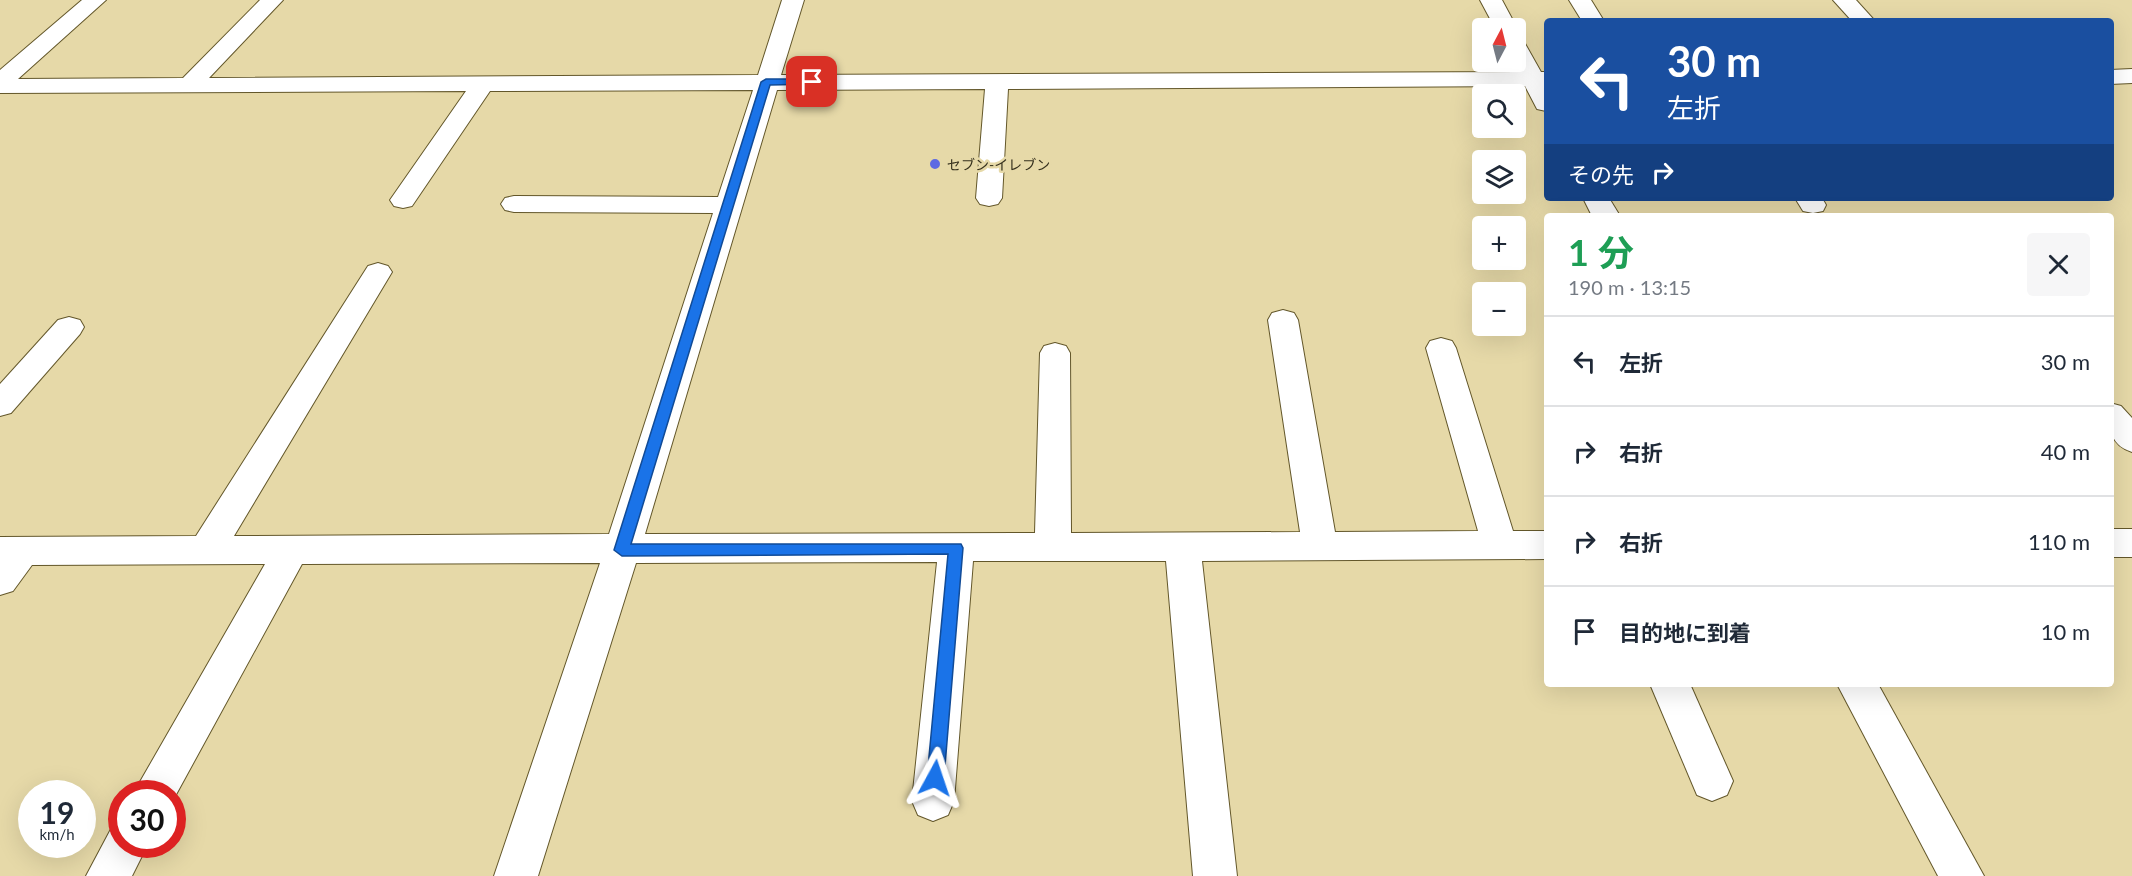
<!DOCTYPE html>
<html lang="ja">
<meta charset="utf-8">
<style>
body{margin:0;font-family:Lato,"Noto Sans JP",sans-serif;background:#f6f6f7;color:#1f2937;height:100vh;display:flex;flex-direction:column;font-size:22px;white-space:nowrap}
*{box-sizing:border-box;margin:0}
p{font-size:20px;color:#747a83}
.icon{flex:none;width:33px;height:33px;fill:none;stroke:currentColor;stroke-width:2;stroke-linecap:round;stroke-linejoin:round}
.map{position:relative;flex:1;overflow:hidden}
.panel{position:absolute;left:1544px;top:213px;width:570px;height:474px;display:flex;flex-direction:column;background:#fff;border-radius:6px;box-shadow:0 6px 24px #0002}
.panel>*{flex:none}
.banner{position:absolute;left:1544px;top:18px;width:570px;height:183px;border-radius:6px;box-shadow:0 6px 24px #0002;background:#1a4fa0;color:#fff;overflow:hidden}
.needle{width:39px;rotate:7deg}
.fabs{position:absolute;left:1472px;top:18px;display:grid;gap:12px}
.fabs a{display:grid;place-items:center;width:54px;height:54px;border-radius:6px;background:#fff;box-shadow:0 6px 24px #0002;font-size:30px}
.speed{position:absolute;left:18px;top:780px;display:flex;gap:12px;font-size:30px;font-weight:700;text-align:center}
.speed>*{display:grid;place-content:center;width:78px;height:78px;border-radius:50%;background:#fff;box-shadow:0 6px 24px #0002;line-height:1}
.speed small{font-size:15px;font-weight:400}
.speed .limit{border:9px solid #d22;background:#fff;color:#111}
.pin{position:absolute;display:grid;place-items:center;width:51px;height:51px;color:#fff;margin:-26px;border-radius:12px;box-shadow:0 3px 9px #0006}
.me{position:absolute;width:66px;margin:-33px;rotate:5deg;stroke-linejoin:round;filter:drop-shadow(0 0 4px #0008)}
.turn{display:flex;align-items:center;gap:21px;height:126px;padding:0 24px;font-size:27px}
.turn .icon{width:78px;height:78px;stroke-width:2.5}
.turn b{display:block;font-size:42px;line-height:51px}
.then{display:flex;align-items:center;height:57px;padding:0 24px;background:#0003;gap:12px;font-size:22px}
.round{display:grid;place-items:center;flex:none;width:63px;height:63px;border-radius:6px;background:#f6f6f7}
.overview{display:flex;align-items:center;justify-content:space-between;height:102px;padding:0 24px}
h1{font-size:36px;font-weight:700;line-height:45px;color:#1e9e55}
ul{padding:0;list-style:none}
li{display:flex;align-items:center;gap:18px;height:90px;padding:0 24px;border-top:2px solid #e0e1e3}
li div{flex:1}
li b{display:block;font-size:22px}
li em{font-style:normal}
.map>svg:first-child{display:block}
.lines{fill:none;stroke-linecap:round;stroke-linejoin:round}
.minor-casing{stroke:#63572a;stroke-width:2}
.minor{fill:#fff;fill-rule:evenodd}
.route{fill:#1a73e8;stroke:#114b97;stroke-width:1.5}
.poi-dot{fill:#5d6ae2;stroke:#e6d9a8;stroke-width:2}
.labels{text-anchor:middle;dominant-baseline:central;stroke-width:5;stroke-linejoin:round;paint-order:stroke}
.far-poi-label{font-size:14px;fill:#35301d;stroke:#e6d9a8;text-anchor:start}
</style>
<div class="map">
<svg width="2132" height="876" viewBox="0 0 2132 876">
<rect width="100%" height="100%" fill="#e6d9a8"/>
<g class="lines">
<defs>
<g id="minor">
<polygon points="82,0 106,0 18,79 183,78 260,0 283,0 209,78 758,75 782,0 804,0 781,75 1518,72 1512,62 1515,62 1515,38 1523,40 1541,72 1546,72 1546,111 1537,109 1525,86 1008,89 1002,198 998,204 989,206 980,204 976,198 985,89 777,90 645,534 1035,533 1040,353 1044,346 1055,343 1066,346 1070,353 1071,533 1300,532 1268,320 1272,313 1283,310 1294,313 1298,320 1335,532 1478,531 1426,348 1430,341 1441,338 1452,341 1456,348 1513,531 1546,531 1546,559 1202,561 1237,876 1193,876 1166,561 973,561 954,801 948,815 933,821 918,815 912,801 937,562 636,563 538,876 494,876 600,563 302,564 172,802 172,794 133,794 265,564 32,565 13,591 0,595 0,537 196,536 368,266 378,263 388,266 392,272 234,536 609,534 713,213 514,212 505,210 501,204 505,198 514,196 718,197 753,90 490,91 412,206 403,208 394,206 390,200 466,91 0,93 0,70"/>
<polygon points="1480,0 1502,0 1517,28 1515,31 1515,28 1495,28"/>
<polygon points="1569,0 1591,0 1604,21 1582,21"/>
<polygon points="1833,0 1856,0 1875,21 1852,21"/>
<polygon points="2132,69 2132,83 2110,84 2110,70"/>
<polygon points="1583,198 1609,198 1620,216 1592,216"/>
<polygon points="1795,198 1822,198 1826,205 1823,211 1813,213 1803,211"/>
<polygon points="69,317 80,320 84,327 80,334 11,413 0,416 0,384 58,320"/>
<path d="M2110,403L2121,406L2132,418V452C2107,444 2110,425 2110,403Z"/>
<rect x="2110" y="529" width="22" height="28"/>
<polygon points="1650,684 1690,684 1733,781 1727,795 1712,801 1697,795"/>
<polygon points="1837,684 1878,684 1984,876 1938,876"/>
<polygon points="122,825 122,844 148,844 132,876 86,876 111,829"/>
</g>
</defs>
<use href="#minor" class="minor-casing"/>
<use href="#minor" class="minor"/>
</g>
<polygon class="route" points="812,79 817,82 815,84 770,85 631,544 961,544 963,548 944,778 942,784 935,786 929,784 927,778 948,554 622,556 614,550 761,82 766,79"/>
<circle class="poi-dot" cx="935" cy="164" r="6"/>
<g class="labels">
<g class="far-poi-label">
<text x="947" y="164">セブン-イレブン</text>
</g>
</g>
</svg>
<div class="fabs">
<a><svg class="needle" viewBox="-14 -14 28 28"><path d="M0-13l5 13h-10z" fill="#e53935"/><path d="M0 13l5-13h-10z" fill="#747a83"/></svg></a>
<a><svg class="icon" aria-label="search" viewBox="0 0 24 24"><circle cx="10" cy="10" r="6"/><path d="M15 15l6 6"/></svg></a>
<a><svg class="icon" aria-label="layers" viewBox="0 0 24 24"><path d="M12 4l9 5-9 5-9-5zM3 14l9 5 9-5"/></svg></a>
<a>+</a>
<a>−</a>
</div>
<div class="speed"><div>19<small>km/h</small></div><div class="limit">30</div></div>
<div class="pin" style="left:812px;top:82px;background:#d93025"><svg class="icon" aria-label="arrive" viewBox="0 0 24 24"><path d="M6 21V4h12l-3 4 3 4H6"/></svg></div>
<svg class="me" style="left:935px;top:778px" viewBox="-20 -20 40 40"><path d="M0-17L14 15 0 8-14 15z" fill="#1a73e8" stroke="#fff" stroke-width="4"/></svg>
<div class="banner">
<div class="turn"><svg class="icon" aria-label="left" viewBox="0 0 24 24"><path d="M17 20v-9H6M10 6l-5 5 5 5"/></svg><div><b>30 m</b>左折</div></div>
<div class="then">その先<svg class="icon" aria-label="right" viewBox="0 0 24 24"><path d="M7 20v-9h11M14 6l5 5-5 5"/></svg></div>
</div>
<section class="panel">
<div class="overview"><div><h1>1 分</h1><p>190 m · 13:15</p></div><a class="round"><svg class="icon" aria-label="close" viewBox="0 0 24 24"><path d="M6 6l12 12M18 6L6 18"/></svg></a></div>
<ul>
<li><svg class="icon" aria-label="left" viewBox="0 0 24 24"><path d="M17 20v-9H6M10 6l-5 5 5 5"/></svg><div><b>左折</b></div><em>30 m</em></li>
<li><svg class="icon" aria-label="right" viewBox="0 0 24 24"><path d="M7 20v-9h11M14 6l5 5-5 5"/></svg><div><b>右折</b></div><em>40 m</em></li>
<li><svg class="icon" aria-label="right" viewBox="0 0 24 24"><path d="M7 20v-9h11M14 6l5 5-5 5"/></svg><div><b>右折</b></div><em>110 m</em></li>
<li><svg class="icon" aria-label="arrive" viewBox="0 0 24 24"><path d="M6 21V4h12l-3 4 3 4H6"/></svg><div><b>目的地に到着</b></div><em>10 m</em></li>
</ul>
</section>
</div>
